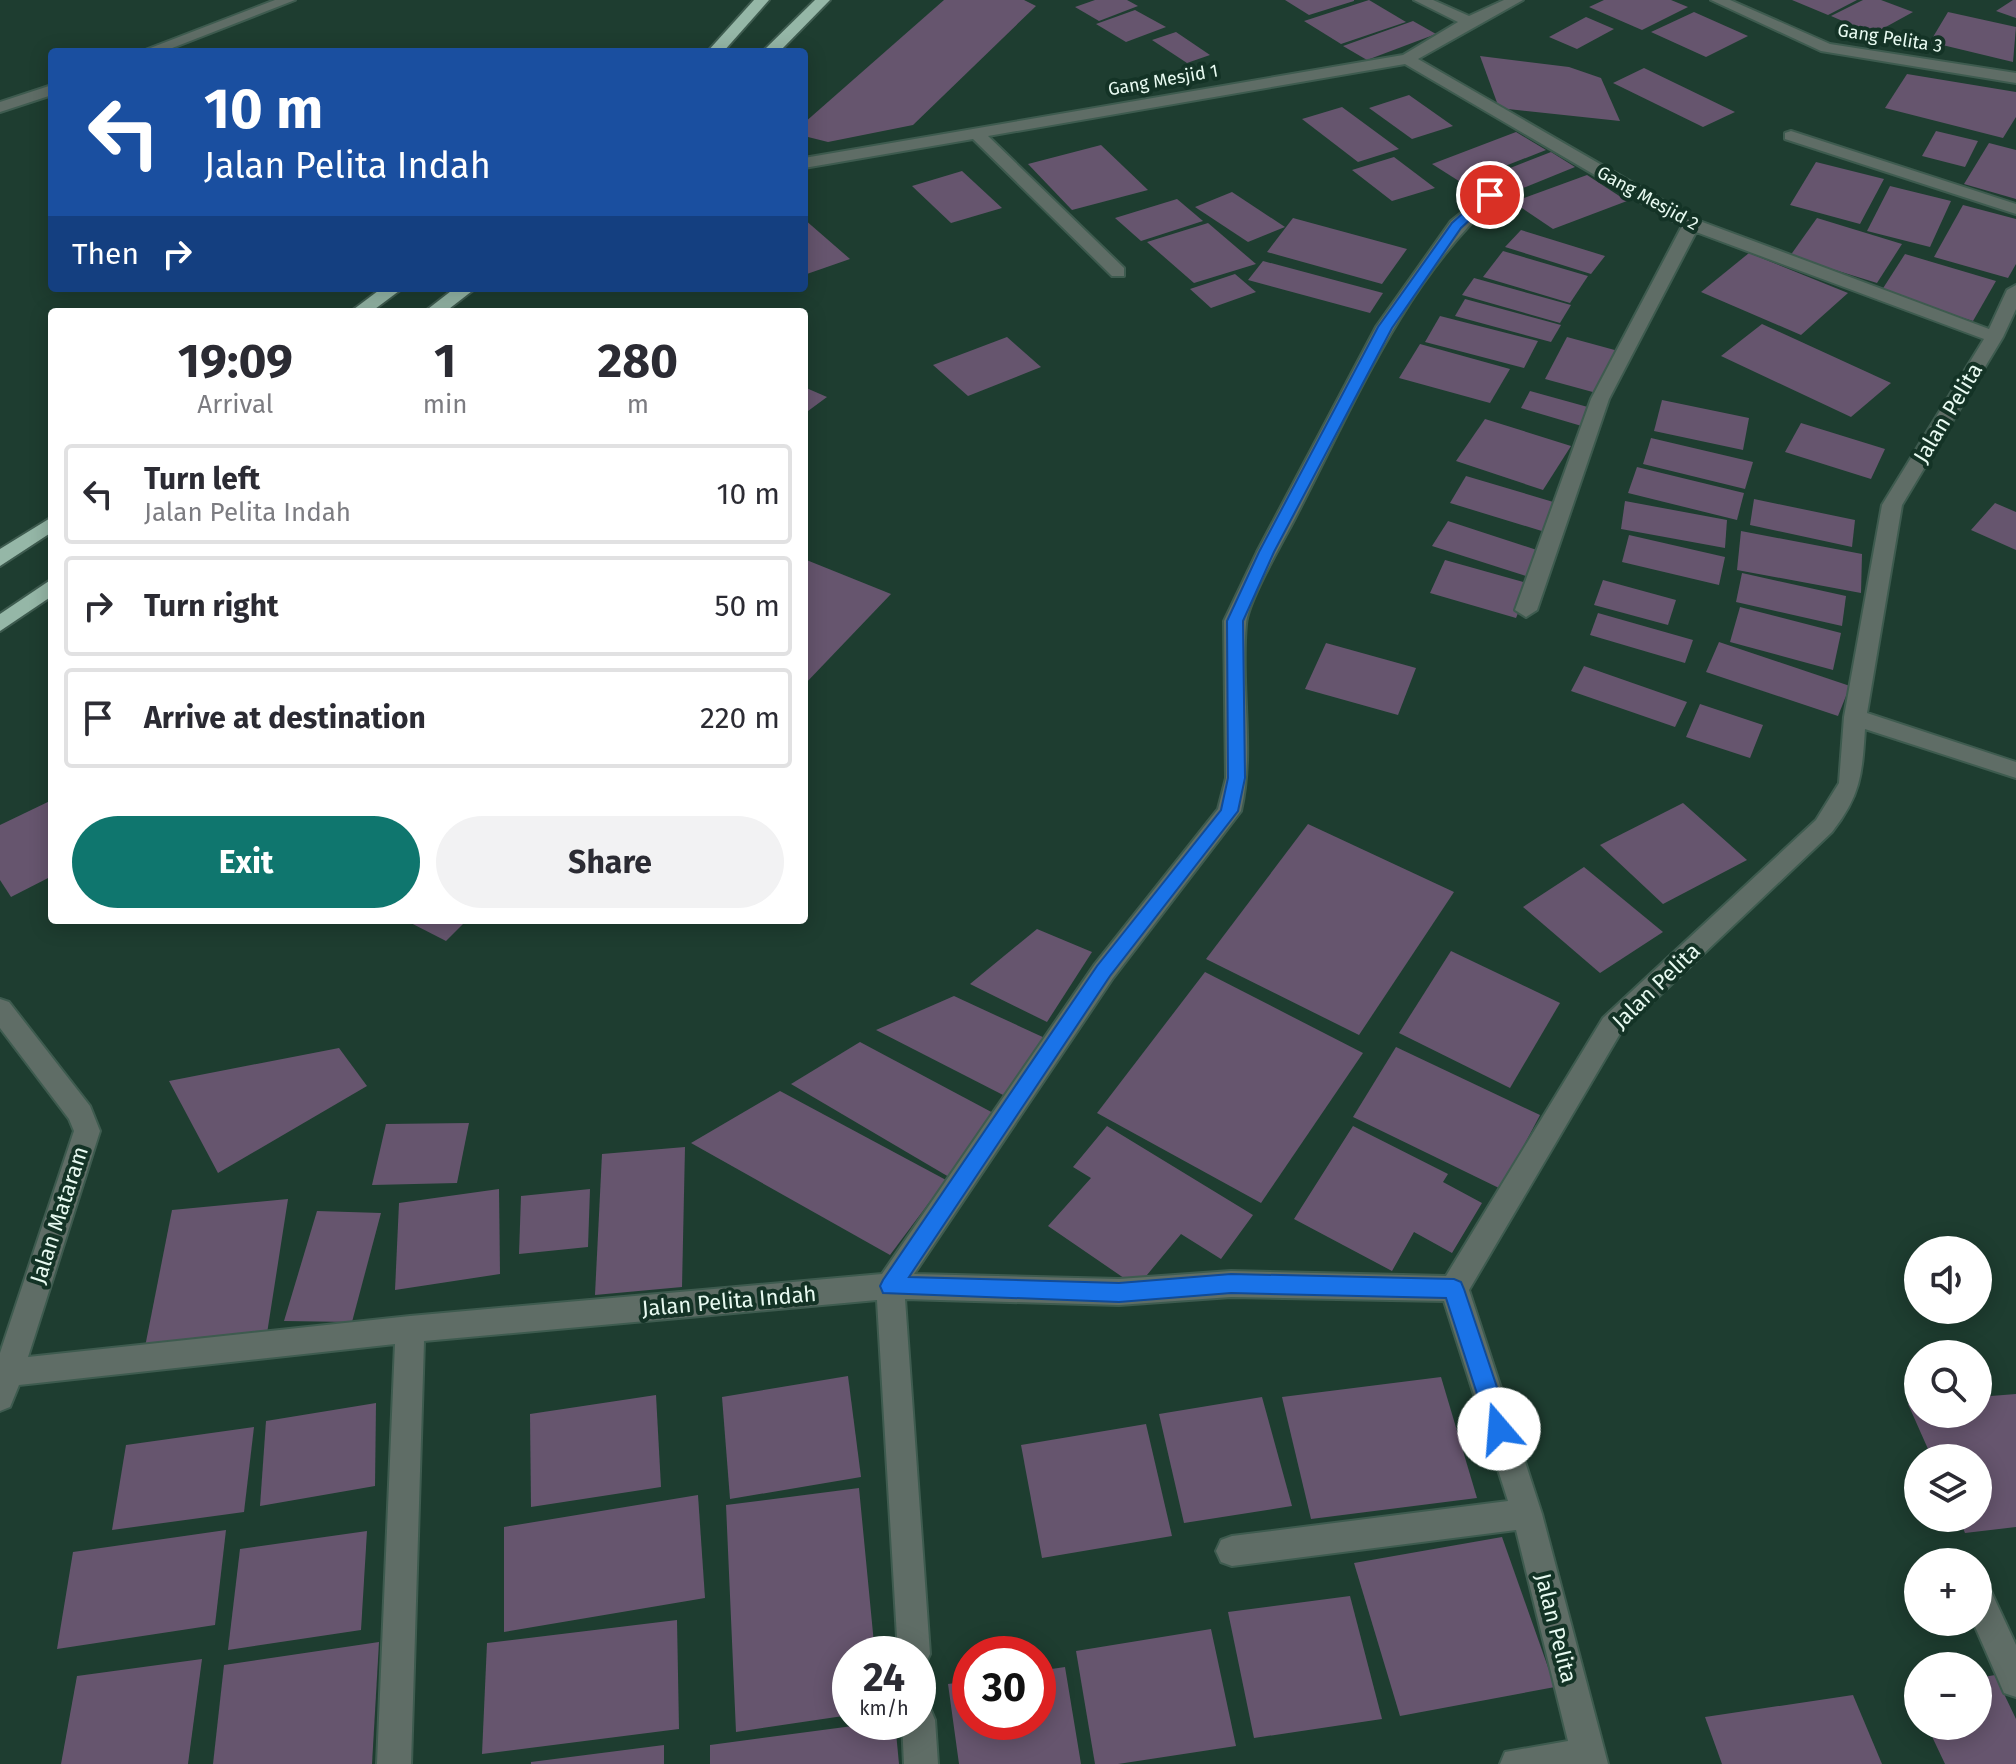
<!DOCTYPE html>
<meta charset="utf-8">
<style>
body{margin:0;font-family:"Fira Sans",sans-serif;background:#f2f2f3;color:#2b2b33;height:100vh;display:flex;flex-direction:column;font-size:30px;white-space:nowrap}
*{box-sizing:border-box;margin:0}
p{font-size:26px;color:#7c7c81}
.icon{flex:none;width:44px;height:44px;fill:none;stroke:currentColor;stroke-width:2;stroke-linecap:round;stroke-linejoin:round}
.map{position:relative;flex:1;overflow:hidden}
.details{position:absolute;left:48px;top:308px;width:760px;height:616px;display:flex;flex-direction:column;background:#fff;border-radius:8px;box-shadow:0 4px 20px #0003}
.details>*{flex:none}
.hud{position:absolute;left:48px;top:48px;width:760px;height:244px;border-radius:8px;box-shadow:0 4px 20px #0003;background:#1a4fa0;color:#fff;overflow:hidden}
.fabs{position:absolute;left:1904px;top:1236px;display:grid;gap:16px}
.fabs a{display:grid;place-items:center;width:88px;height:88px;border-radius:50%;background:#fff;box-shadow:0 4px 20px #0003;font-size:40px}
.speed{position:absolute;left:832px;top:1636px;display:flex;gap:16px;font-size:40px;font-weight:700;text-align:center}
.speed>*{display:grid;place-content:center;width:104px;height:104px;border-radius:50%;background:#fff;box-shadow:0 4px 20px #0003;line-height:1}
.speed small{font-size:20px;font-weight:400}
.speed .limit{border:12px solid #d22;background:#fff;color:#111}
.pin{position:absolute;display:grid;place-items:center;width:68px;height:68px;color:#fff;margin:-34px;border:4px solid #fff;border-radius:50%;box-shadow:0 2px 8px #0007}
.me{position:absolute;width:88px;margin:-44px;rotate:342deg;stroke-linejoin:round;filter:drop-shadow(0 0 6px #0008)}
.turn{display:flex;align-items:center;gap:28px;height:168px;padding:0 24px;font-size:36px}
.turn .icon{width:104px;height:104px;stroke-width:2.5}
.turn b{display:block;font-size:56px;line-height:68px}
.then{display:flex;align-items:center;height:76px;padding:0 24px;background:#0003;gap:16px;font-size:30px}
.eta{display:flex;justify-content:space-evenly;align-items:center;height:136px;text-align:center}
.eta b{font-size:48px;font-weight:700;line-height:56px}
.button{display:flex;gap:16px;margin-top:auto;padding:16px 24px}
.button a{flex:1;height:92px;border-radius:48px;background:#0f766e;color:#fff;font-size:32px;font-weight:700;line-height:92px;text-align:center}
.button a+a{background:#f2f2f3;color:#2b2b33}
ul{padding:0;list-style:none}
li{display:flex;align-items:center;gap:24px;height:100px;margin:0 16px 12px;padding:0 8px;border:4px solid #e1e1e2;border-radius:8px}
li div{flex:1}
li b{display:block;font-size:30px}
li em{font-style:normal}
.map>svg:first-child{display:block}
.building{fill:#66556e}
.lines{fill:none;stroke-linecap:round;stroke-linejoin:round}
.minor-casing{stroke:#3e5b4f;stroke-width:4}
.highway-casing{stroke:#3e5b4f;stroke-width:4}
.minor{fill:#5f6d66;fill-rule:evenodd}
.highway{fill:#95b7a7;fill-rule:evenodd}
.route{fill:#1a73e8;stroke:#114b97;stroke-width:2}
.labels{text-anchor:middle;dominant-baseline:central;stroke-width:8;stroke-linejoin:round;paint-order:stroke}
.far-street-label{font-size:18px;fill:#e8faf1;stroke:#143326}
.street-label{font-size:22px;fill:#e8faf1;stroke:#143326}
</style>
<div class="map">
<svg width="2016" height="1764" viewBox="0 0 2016 1764">
<rect width="100%" height="100%" fill="#1e3d30"/>
<g class="building">
<polygon points="944,0 1024,0 1036,6 913,125 828,142 804,136 804,123"/>
<polygon points="1095,0 1127,0 1138,6 1099,21 1075,7"/>
<polygon points="1285,0 1354,0 1354,1 1309,15"/>
<polygon points="1369,0 1406,22 1341,44 1304,21"/>
<polygon points="1604,0 1671,0 1688,7 1642,30 1589,7"/>
<polygon points="1792,0 1857,0 1828,15"/>
<polygon points="1863,0 1881,0 1913,12 1873,34 1831,16"/>
<polygon points="2013,0 2016,0 2016,18 1996,11"/>
<polygon points="1135,10 1166,27 1126,42 1096,24"/>
<polygon points="1694,12 1748,36 1706,57 1651,32"/>
<polygon points="1948,12 2016,27 2013,62 1930,42"/>
<polygon points="1586,17 1614,29 1577,49 1549,37"/>
<polygon points="1413,21 1436,34 1367,60 1343,46"/>
<polygon points="1176,32 1210,55 1187,63 1152,40"/>
<polygon points="1480,56 1569,67 1601,78 1620,121 1499,108"/>
<polygon points="1644,68 1735,112 1703,127 1613,83"/>
<polygon points="1907,74 2016,92 2016,117 2003,138 1885,108"/>
<polygon points="1409,95 1453,126 1412,139 1369,108"/>
<polygon points="1342,107 1399,149 1358,162 1302,119"/>
<polygon points="1936,131 1978,141 1965,167 1922,156"/>
<polygon points="1516,132 1546,150 1462,183 1432,164"/>
<polygon points="1989,143 2016,150 2016,199 1964,184"/>
<polygon points="1101,145 1148,190 1072,210 1028,164"/>
<polygon points="1551,152 1575,167 1501,197 1477,181"/>
<polygon points="1394,157 1435,188 1392,201 1352,170"/>
<polygon points="1816,162 1884,179 1860,224 1790,205"/>
<polygon points="962,171 1002,208 951,223 912,186"/>
<polygon points="1587,175 1627,201 1553,229 1513,202"/>
<polygon points="1890,186 1951,201 1930,247 1867,231"/>
<polygon points="1232,192 1285,227 1248,242 1195,207"/>
<polygon points="1177,199 1203,221 1141,241 1115,218"/>
<polygon points="1963,205 2016,219 2016,264 2008,278 1934,257"/>
<polygon points="1293,218 1407,249 1382,284 1267,252"/>
<polygon points="1817,218 1902,244 1877,283 1790,256"/>
<polygon points="804,219 850,259 804,275"/>
<polygon points="1208,223 1256,264 1194,283 1147,242"/>
<polygon points="1521,230 1605,256 1591,274 1505,247"/>
<polygon points="1503,251 1588,276 1570,303 1483,277"/>
<polygon points="1749,253 1848,293 1801,335 1701,292"/>
<polygon points="1905,254 1996,281 1973,321 1880,293"/>
<polygon points="1263,261 1383,293 1370,313 1248,280"/>
<polygon points="1235,274 1256,292 1211,308 1190,289"/>
<polygon points="1474,278 1571,305 1560,323 1462,295"/>
<polygon points="1465,299 1561,325 1551,342 1455,316"/>
<polygon points="1440,316 1538,341 1524,368 1425,342"/>
<polygon points="1762,324 1891,383 1851,417 1721,356"/>
<polygon points="1007,337 1041,367 968,396 933,365"/>
<polygon points="1567,337 1622,352 1600,394 1545,379"/>
<polygon points="1420,344 1510,369 1490,403 1399,378"/>
<polygon points="804,387 827,397 804,414"/>
<polygon points="1530,391 1595,409 1585,427 1521,408"/>
<polygon points="1662,400 1749,418 1743,450 1654,431"/>
<polygon points="1485,419 1571,446 1543,490 1456,461"/>
<polygon points="1801,423 1885,449 1871,479 1785,452"/>
<polygon points="1651,438 1753,462 1745,489 1643,464"/>
<polygon points="1637,467 1744,493 1737,520 1628,493"/>
<polygon points="1466,476 1560,504 1545,532 1450,503"/>
<polygon points="1754,499 1855,520 1852,547 1750,525"/>
<polygon points="1625,501 1727,520 1725,548 1621,529"/>
<polygon points="1995,503 2016,512 2016,550 1971,530"/>
<polygon points="1448,521 1543,552 1529,577 1432,546"/>
<polygon points="1741,531 1862,554 1861,593 1737,570"/>
<polygon points="1629,535 1725,557 1719,585 1622,562"/>
<polygon points="804,559 891,594 804,685"/>
<polygon points="1445,560 1530,584 1516,618 1430,593"/>
<polygon points="1742,573 1846,596 1842,626 1736,602"/>
<polygon points="1603,580 1676,600 1668,625 1594,605"/>
<polygon points="1740,607 1841,633 1833,670 1730,642"/>
<polygon points="1598,613 1693,640 1685,663 1590,635"/>
<polygon points="1719,642 1850,686 1838,716 1706,672"/>
<polygon points="1326,643 1416,668 1398,715 1305,689"/>
<polygon points="1584,666 1687,702 1675,727 1571,691"/>
<polygon points="1700,704 1763,725 1750,758 1686,737"/>
<polygon points="52,800 52,876 11,897 0,880 0,825"/>
<polygon points="1683,803 1747,860 1663,904 1600,845"/>
<polygon points="1308,824 1454,892 1359,1035 1206,959"/>
<polygon points="1584,867 1663,932 1600,973 1523,907"/>
<polygon points="405,920 467,920 446,941"/>
<polygon points="1037,929 1092,952 1047,1022 970,984"/>
<polygon points="1451,951 1560,1003 1510,1088 1399,1033"/>
<polygon points="1205,972 1363,1053 1261,1203 1097,1113"/>
<polygon points="954,996 1047,1039 1007,1097 876,1030"/>
<polygon points="860,1042 997,1115 949,1177 791,1084"/>
<polygon points="1396,1047 1540,1115 1501,1189 1353,1117"/>
<polygon points="339,1048 367,1086 218,1173 169,1081"/>
<polygon points="780,1091 946,1180 890,1255 691,1143"/>
<polygon points="469,1123 457,1183 372,1185 386,1124"/>
<polygon points="1107,1126 1253,1215 1221,1259 1181,1234 1137,1287 1048,1226 1091,1178 1073,1167"/>
<polygon points="1353,1126 1448,1174 1443,1182 1482,1203 1452,1253 1414,1232 1392,1271 1294,1219"/>
<polygon points="685,1147 682,1287 595,1295 602,1154"/>
<polygon points="499,1189 500,1274 395,1290 399,1203"/>
<polygon points="590,1189 588,1247 519,1254 521,1196"/>
<polygon points="288,1199 266,1340 144,1352 172,1210"/>
<polygon points="317,1211 381,1213 352,1322 284,1321"/>
<polygon points="848,1376 861,1477 730,1499 722,1397"/>
<polygon points="1441,1377 1477,1498 1311,1519 1282,1397"/>
<polygon points="2016,1394 2016,1527 1965,1533 1959,1518 1978,1518 1978,1458 1932,1458 1908,1404 1918,1403 1918,1414 1978,1414 1978,1397"/>
<polygon points="656,1395 661,1487 531,1507 530,1414"/>
<polygon points="1262,1397 1292,1506 1184,1523 1159,1414"/>
<polygon points="376,1403 375,1486 260,1506 266,1421"/>
<polygon points="1146,1424 1172,1536 1042,1558 1021,1445"/>
<polygon points="254,1427 244,1512 112,1530 126,1445"/>
<polygon points="859,1488 875,1654 850,1654 850,1715 736,1732 726,1505"/>
<polygon points="698,1495 705,1598 504,1632 504,1527"/>
<polygon points="226,1530 215,1625 57,1649 73,1552"/>
<polygon points="367,1531 361,1630 228,1650 240,1549"/>
<polygon points="1502,1537 1555,1687 1400,1716 1354,1563"/>
<polygon points="1350,1596 1382,1719 1254,1738 1228,1612"/>
<polygon points="677,1620 679,1729 482,1754 487,1643"/>
<polygon points="1211,1629 1236,1746 1118,1764 1095,1764 1076,1651"/>
<polygon points="379,1642 372,1764 213,1764 224,1665"/>
<polygon points="202,1659 188,1764 61,1764 77,1676"/>
<polygon points="1065,1667 1081,1764 959,1764 948,1684 970,1681 970,1722 1038,1722 1038,1671"/>
<polygon points="1995,1675 2016,1719 2016,1764 1945,1764 1927,1726 1978,1726 1978,1678"/>
<polygon points="1853,1695 1882,1764 1722,1764 1705,1717"/>
<polygon points="883,1722 895,1722 899,1764 710,1764 710,1745"/>
<polygon points="664,1745 664,1764 531,1764 531,1762"/>
</g>
<g class="lines">
<defs>
<g id="minor">
<polygon points="275,0 295,0 162,52 140,52"/>
<path d="M1414,0H1433L1469,16L1504,0H1523L1418,59L1697,220L1989,329L2007,290L2016,285V309L2003,337L1902,505L1867,713L2016,762V778L1865,729C1862,774 1861,795 1832,832L1621,1032L1469,1290L1542,1514L1608,1764H1500L1505,1752L1568,1741L1516,1530L1232,1566L1221,1562L1216,1551L1221,1540L1232,1536L1508,1501L1444,1301L1231,1297L1119,1305L905,1299L930,1654L925,1665L918,1669V1654H898L877,1300L424,1341L411,1764H377L395,1344L19,1385L10,1407L0,1411V1353L74,1131L69,1119L0,1028V999L9,1002L90,1106L100,1131L28,1357L410,1316L882,1274L1095,964L1218,809L1226,778L1224,621L1257,552L1376,327L1451,221L1490,190L1496,191V199C1402,284 1352,409 1294,520C1282,543 1248,601 1246,624C1240,687 1255,749 1241,811L1113,978L914,1274L1119,1279L1231,1271L1446,1276L1603,1018L1816,820L1839,783L1844,717L1882,505L1984,339L1696,232L1609,399L1537,610L1526,617L1515,610L1591,399L1682,226L1405,64L988,136L1124,268V276H1112L973,139L804,168V158L1403,55L1458,22Z"/>
<polygon points="1711,0 1730,0 1830,44 2016,73 2016,83 1821,51"/>
<polygon points="52,85 52,95 0,112 0,102"/>
<polygon points="1791,131 2016,204 2016,214 1785,139 1785,133"/>
<polygon points="1978,1582 1989,1587 2016,1645 2016,1697 2004,1693 1973,1622 1978,1622"/>
<polygon points="918,1703 930,1708 935,1720 938,1764 904,1764 902,1722 918,1722"/>
</g>
<g id="highway">
<polygon points="754,0 769,0 723,52 707,52"/>
<polygon points="815,0 830,0 779,52 762,52"/>
<polygon points="382,288 403,288 371,312 350,312"/>
<polygon points="455,288 476,288 445,312 424,312"/>
<polygon points="52,517 52,532 0,566 0,549"/>
<polygon points="52,579 52,596 0,631 0,614"/>
</g>
</defs>
<use href="#minor" class="minor-casing"/>
<use href="#highway" class="highway-casing"/>
<use href="#minor" class="minor"/>
<use href="#highway" class="highway"/>
</g>
<polygon class="route" points="1486,192 1497,195 1461,228 1392,328 1274,552 1243,621 1245,778 1238,811 1110,976 909,1277 1119,1283 1231,1274 1454,1279 1461,1282 1464,1289 1511,1429 1507,1437 1499,1440 1491,1437 1446,1298 1231,1293 1119,1302 883,1293 880,1286 883,1280 1097,966 1221,810 1228,778 1227,621 1259,552 1378,327 1452,223"/>
<g class="labels">
<g class="far-street-label">
<text transform="translate(1890 38) rotate(9)">Gang Pelita 3</text>
<text transform="translate(1163 80) rotate(-10)">Gang Mesjid 1</text>
<text transform="translate(1648 198) rotate(29)">Gang Mesjid 2</text>
</g>
<g class="street-label">
<text transform="translate(1948 413) rotate(-59)">Jalan Pelita</text>
<text transform="translate(1656 986) rotate(-44)">Jalan Pelita</text>
<text transform="translate(59 1215) rotate(-72)">Jalan Mataram</text>
<text transform="translate(729 1301) rotate(-5)">Jalan Pelita Indah</text>
<text transform="translate(1556 1628) rotate(76)">Jalan Pelita</text>
</g>
</g>
</svg>
<div class="fabs">
<a><svg class="icon" aria-label="sound" viewBox="0 0 24 24"><path d="M4 9h4l5-4v14l-5-4H4zM17 9q2 3 0 6"/></svg></a>
<a><svg class="icon" aria-label="search" viewBox="0 0 24 24"><circle cx="10" cy="10" r="6"/><path d="M15 15l6 6"/></svg></a>
<a><svg class="icon" aria-label="layers" viewBox="0 0 24 24"><path d="M12 4l9 5-9 5-9-5zM3 14l9 5 9-5"/></svg></a>
<a>+</a>
<a>−</a>
</div>
<div class="speed"><div>24<small>km/h</small></div><div class="limit">30</div></div>
<div class="pin" style="left:1490px;top:195px;background:#d93025"><svg class="icon" aria-label="arrive" viewBox="0 0 24 24"><path d="M6 21V4h12l-3 4 3 4H6"/></svg></div>
<svg class="me" style="left:1499px;top:1429px" viewBox="-20 -20 40 40"><circle r="19" fill="#fff"/><path d="M0-13L10 11 0 6-10 11z" fill="#1a73e8"/></svg>
<div class="hud">
<div class="turn"><svg class="icon" aria-label="left" viewBox="0 0 24 24"><path d="M17 20v-9H6M10 6l-5 5 5 5"/></svg><div><b>10 m</b>Jalan Pelita Indah</div></div>
<div class="then">Then<svg class="icon" aria-label="right" viewBox="0 0 24 24"><path d="M7 20v-9h11M14 6l5 5-5 5"/></svg></div>
</div>
<section class="details">
<div class="eta">
<div><b>19:09</b><p>Arrival</p></div>
<div><b>1</b><p>min</p></div>
<div><b>280</b><p>m</p></div>
</div>
<ul>
<li><svg class="icon" aria-label="left" viewBox="0 0 24 24"><path d="M17 20v-9H6M10 6l-5 5 5 5"/></svg><div><b>Turn left</b><p>Jalan Pelita Indah</p></div><em>10 m</em></li>
<li><svg class="icon" aria-label="right" viewBox="0 0 24 24"><path d="M7 20v-9h11M14 6l5 5-5 5"/></svg><div><b>Turn right</b></div><em>50 m</em></li>
<li><svg class="icon" aria-label="arrive" viewBox="0 0 24 24"><path d="M6 21V4h12l-3 4 3 4H6"/></svg><div><b>Arrive at destination</b></div><em>220 m</em></li>
</ul>
<div class="button"><a>Exit</a><a>Share</a></div>
</section>
</div>
